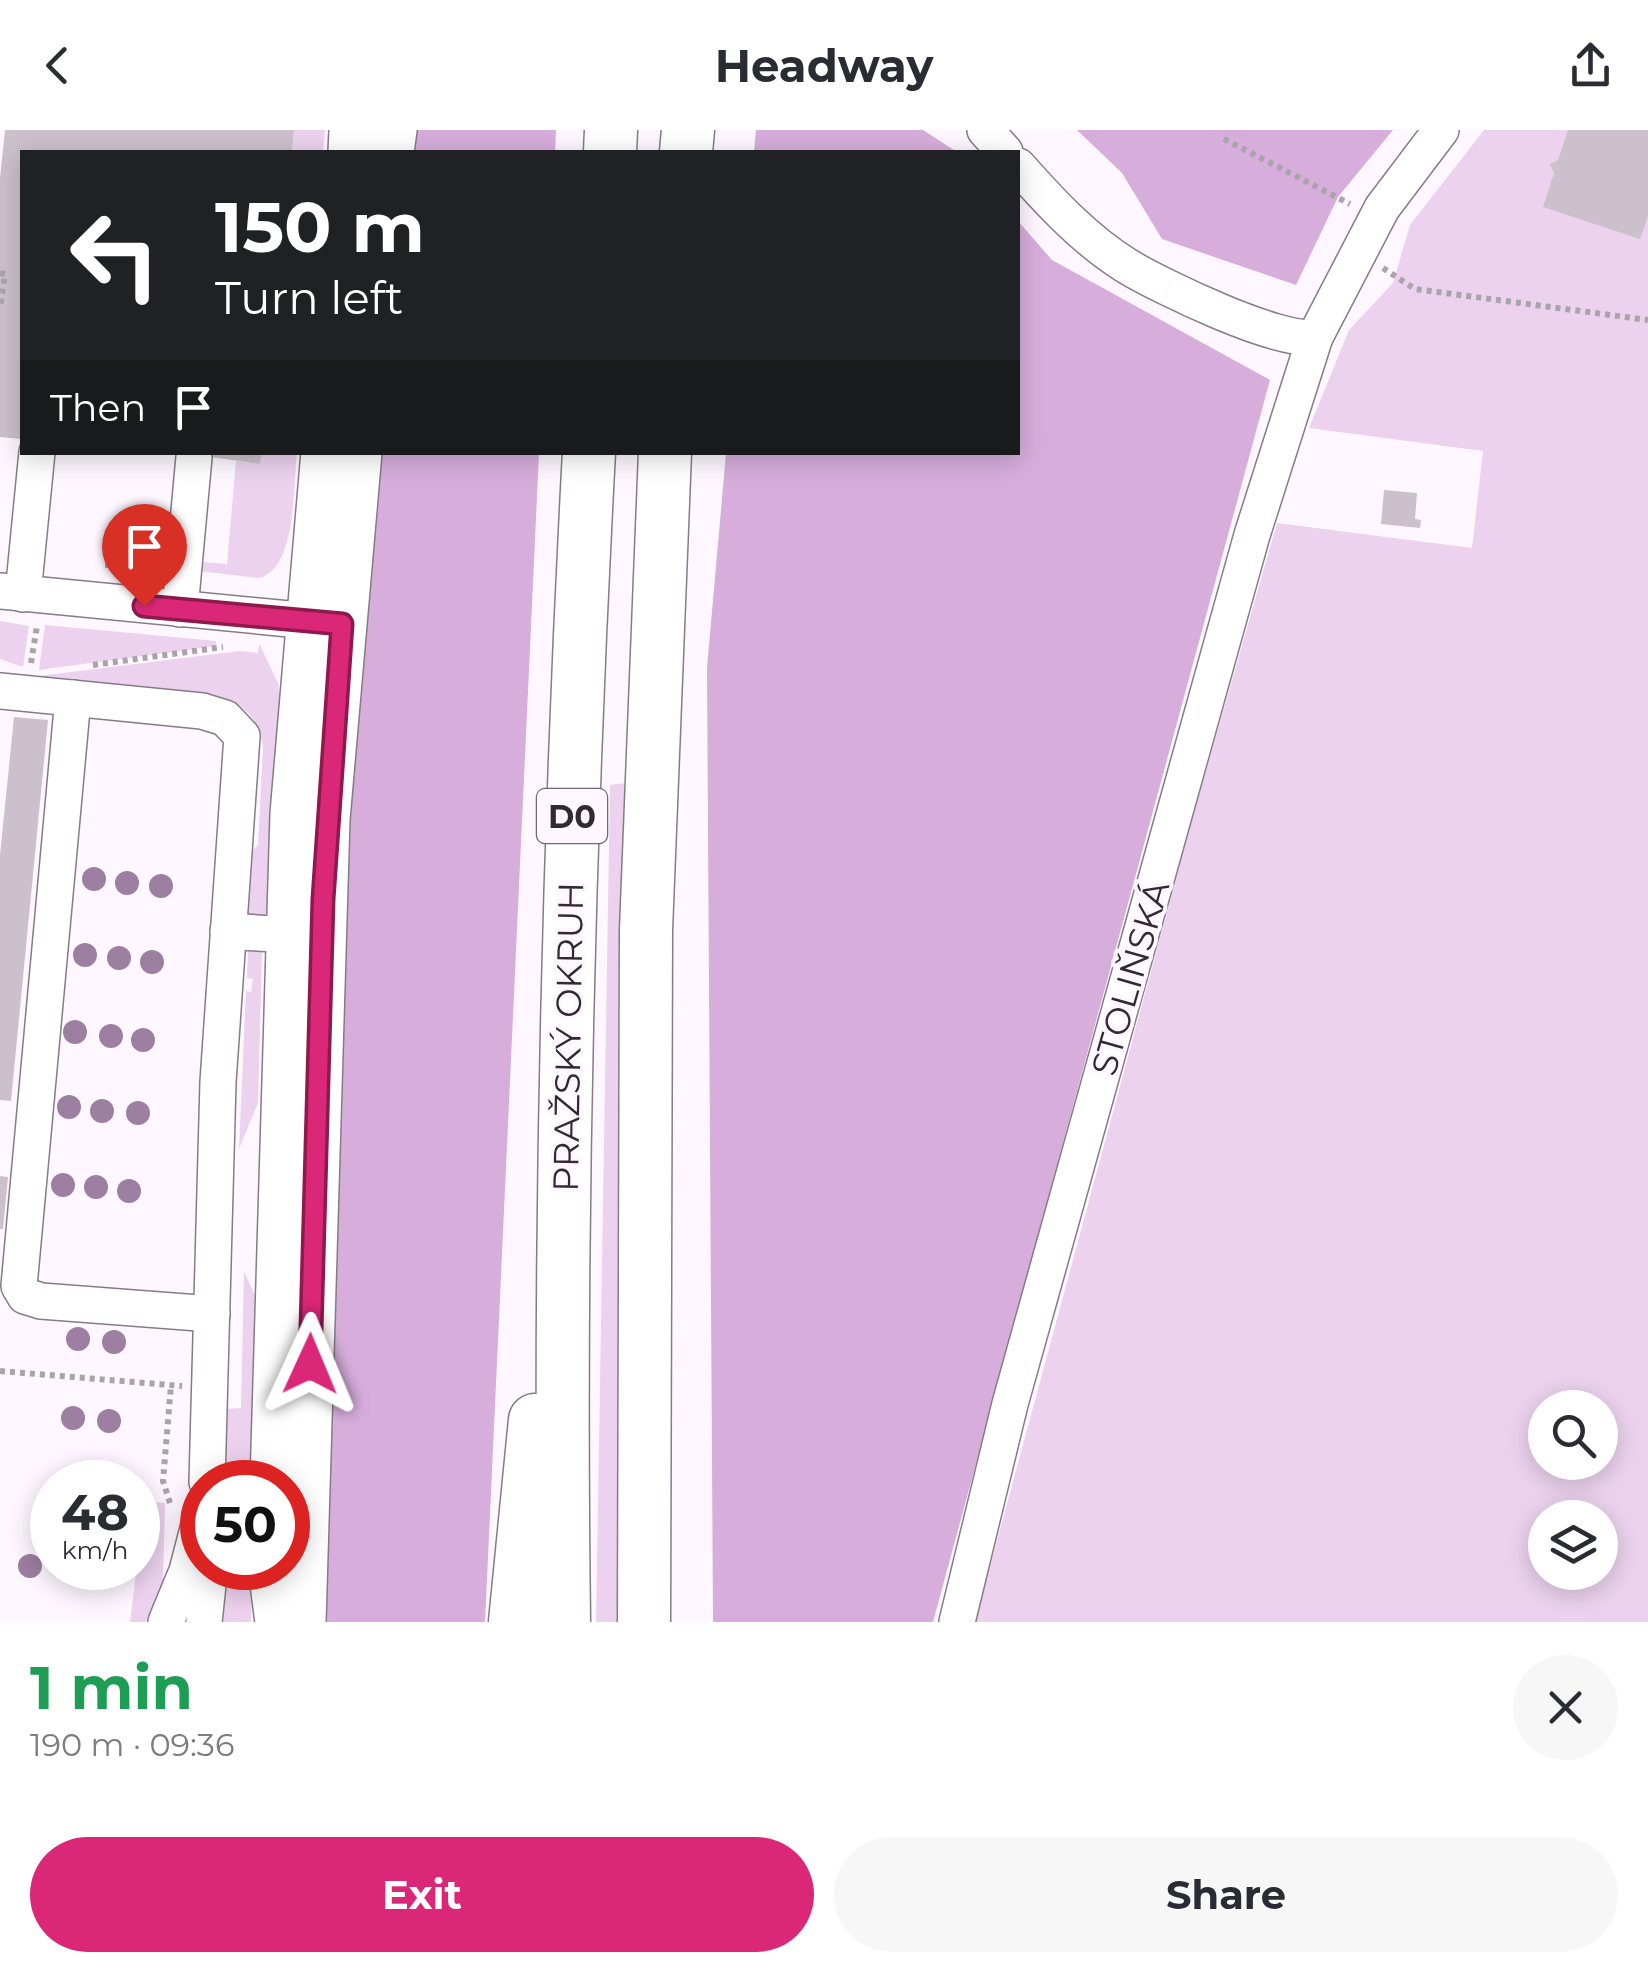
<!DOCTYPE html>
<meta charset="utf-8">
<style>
body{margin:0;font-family:Montserrat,sans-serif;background:#f7f7f7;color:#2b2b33;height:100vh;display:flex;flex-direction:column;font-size:38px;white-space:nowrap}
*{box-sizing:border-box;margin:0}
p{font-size:32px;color:#7c7c81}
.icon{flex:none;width:55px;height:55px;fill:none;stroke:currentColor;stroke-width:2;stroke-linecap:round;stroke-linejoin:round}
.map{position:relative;height:1492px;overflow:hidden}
.panel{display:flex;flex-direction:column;background:#fff;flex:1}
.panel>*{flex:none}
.guide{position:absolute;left:20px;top:20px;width:1000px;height:305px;border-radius:0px;box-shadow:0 5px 25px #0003;background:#202124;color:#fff;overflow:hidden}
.fabs{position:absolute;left:1528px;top:1260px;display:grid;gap:20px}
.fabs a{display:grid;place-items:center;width:90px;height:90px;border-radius:50%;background:#fff;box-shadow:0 5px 25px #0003;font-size:50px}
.speed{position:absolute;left:30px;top:1330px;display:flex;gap:20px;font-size:50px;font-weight:700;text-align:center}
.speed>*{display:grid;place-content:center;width:130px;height:130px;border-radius:50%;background:#fff;box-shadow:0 5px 25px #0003;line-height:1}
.speed small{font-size:25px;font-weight:400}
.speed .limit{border:15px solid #d22;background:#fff;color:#111}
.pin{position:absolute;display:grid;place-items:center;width:85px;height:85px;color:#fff;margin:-102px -42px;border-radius:50% 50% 50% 0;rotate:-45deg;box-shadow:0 0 10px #0007}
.pin .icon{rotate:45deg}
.me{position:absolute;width:110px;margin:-55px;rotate:1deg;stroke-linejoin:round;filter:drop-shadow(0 0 8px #0008)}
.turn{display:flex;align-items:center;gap:35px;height:210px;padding:0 30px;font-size:45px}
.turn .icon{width:130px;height:130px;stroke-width:2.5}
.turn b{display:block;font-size:70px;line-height:85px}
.then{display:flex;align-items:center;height:95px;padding:0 30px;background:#0003;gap:20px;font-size:38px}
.round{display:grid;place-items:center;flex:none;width:105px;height:105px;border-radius:52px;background:#f7f7f7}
.headline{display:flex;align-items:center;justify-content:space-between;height:170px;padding:0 30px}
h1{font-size:60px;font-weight:700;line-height:75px;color:#1e9e55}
.primary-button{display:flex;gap:20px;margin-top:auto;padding:20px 30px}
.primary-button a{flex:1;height:115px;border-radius:60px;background:#db2777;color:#fff;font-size:40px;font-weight:700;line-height:115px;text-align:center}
.primary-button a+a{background:#f7f7f7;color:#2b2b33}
header{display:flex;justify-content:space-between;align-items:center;height:130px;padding:0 30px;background:#fff;font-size:45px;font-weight:700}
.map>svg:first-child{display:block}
.green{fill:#ecd2ee;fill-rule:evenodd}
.forest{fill:#d7addc}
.building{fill:#ccc0cd}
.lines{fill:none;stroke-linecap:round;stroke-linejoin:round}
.minor-casing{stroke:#867b87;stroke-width:38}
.major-casing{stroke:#867b87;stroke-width:48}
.highway-casing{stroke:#867b87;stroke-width:55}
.path{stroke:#a9a3aa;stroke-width:6;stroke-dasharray:5 5;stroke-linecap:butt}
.minor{stroke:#fff;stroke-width:35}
.major{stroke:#fff;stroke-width:45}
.highway{stroke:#fff;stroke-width:52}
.tree{fill:#9d7fa1}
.route-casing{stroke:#8e194d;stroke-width:25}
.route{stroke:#db2777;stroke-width:18}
.labels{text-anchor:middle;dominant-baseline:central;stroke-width:8;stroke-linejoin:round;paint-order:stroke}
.shield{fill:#fef7ff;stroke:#6d686e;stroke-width:2.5}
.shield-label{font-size:32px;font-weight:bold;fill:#2f2b30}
.street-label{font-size:35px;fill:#2f2b30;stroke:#fef7ff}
</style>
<header><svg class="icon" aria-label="back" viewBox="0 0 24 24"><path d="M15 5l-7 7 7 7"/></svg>Headway<svg class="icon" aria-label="share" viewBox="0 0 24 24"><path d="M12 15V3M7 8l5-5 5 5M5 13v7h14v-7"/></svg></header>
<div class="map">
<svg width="1648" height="1492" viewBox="0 0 1648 1492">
<rect width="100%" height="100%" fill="#fef7ff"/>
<g class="green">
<polygon points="294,0 325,0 323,22 292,22"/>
<path d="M1484,0H1648V1492H975L1192,690L1277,393L1472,418L1483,321L1309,298L1349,200L1393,153L1410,95ZM1545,1278H1600V1332H1545ZM1545,1388H1600V1442H1545Z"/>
<path d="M262,323H297C293,355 297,439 259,448L199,441L202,432L227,434L236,331L260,334Z"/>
<polygon points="0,491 29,496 23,537 0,529"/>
<polygon points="45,495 216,511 216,516 39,540"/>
<path d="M259,513L278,553L281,577L269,792L246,785L250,723L258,715L263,618C260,590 246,575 219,568L39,546L240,521L258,523Z"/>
<polygon points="626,653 619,1025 620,1492 596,1492 610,655"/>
<polygon points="248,819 262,822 258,973 239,1019 246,861 251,862 253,849 247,848"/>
<polygon points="244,1141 260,1177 255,1352 224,1352 225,1279 241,1278"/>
<polygon points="145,1371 165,1373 163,1452 146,1492 130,1492"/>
<polygon points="222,1438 252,1438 251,1492 220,1492"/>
</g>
<g class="forest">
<polygon points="412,0 556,0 555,22 409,22"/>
<polygon points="756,0 923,0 957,22 754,22"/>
<polygon points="1077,0 1393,0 1338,67 1296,155 1162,109 1122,43"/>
<polygon points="1018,91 1052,130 1270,250 933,1492 713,1492 707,538 726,323 1018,322"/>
<polygon points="377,323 539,323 485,1492 322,1492 342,764"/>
</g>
<g class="building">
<polygon points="5,0 294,0 292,22 22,22 22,309 0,307 0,48"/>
<polygon points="1568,0 1648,0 1648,86 1640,109 1543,77 1554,43 1550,34 1558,30"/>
<polygon points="177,322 262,322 260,334"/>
<polygon points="1384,360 1417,363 1415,389 1421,390 1420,398 1381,394"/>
<polygon points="14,587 48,590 11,971 0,970 0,725"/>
<polygon points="0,1046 8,1047 3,1099 0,1099"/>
</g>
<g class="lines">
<defs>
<g id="minor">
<polyline points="985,0 1005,22"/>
<path d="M1018,36C1050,72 1085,110 1127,136C1160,156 1280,214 1315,207"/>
<polyline points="0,461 331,493"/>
<polyline points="23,464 37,322"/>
<polyline points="180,479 194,327"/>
<polyline points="0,561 202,581 225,588 242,606 218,952 207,1352"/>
<polyline points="73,568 19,1156 25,1166 41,1171 212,1184"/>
<polyline points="228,801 288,805"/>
<polyline points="166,1492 187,1441 202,1383"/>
<polyline points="204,1492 209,1445"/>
<polyline points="957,1492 1010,1274 1252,405 1315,207 1382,78 1441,0"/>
</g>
<g id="major">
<polyline points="351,22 352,0"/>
<polyline points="391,22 394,0"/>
<polyline points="273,1352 293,684 324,322"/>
<polyline points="271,1438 278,1492"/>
<polyline points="303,1492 327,689 359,322"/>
</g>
<g id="highway">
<polyline points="610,22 611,0"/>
<polyline points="686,22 688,0"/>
<polyline points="515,1492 535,1290"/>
<path d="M564,1492C559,1102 568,712 589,322"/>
<polyline points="644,1492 646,800 665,322"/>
</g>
</defs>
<use href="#minor" class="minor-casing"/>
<use href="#major" class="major-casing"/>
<use href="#highway" class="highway-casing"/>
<g class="path">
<polyline points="1224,9 1350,74"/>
<polyline points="1383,138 1415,159 1648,190"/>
<polyline points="0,143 5,144 0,177"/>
<polyline points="108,438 109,418"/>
<polyline points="31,533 37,496"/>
<polyline points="93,535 223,517"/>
<polyline points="0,1241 182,1256"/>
<polyline points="170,1373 163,1351 171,1255"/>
</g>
<use href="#minor" class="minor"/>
<use href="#major" class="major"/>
<use href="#highway" class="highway"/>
</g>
<g class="tree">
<circle cx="94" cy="749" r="12"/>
<circle cx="127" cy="753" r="12"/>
<circle cx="161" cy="756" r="12"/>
<circle cx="85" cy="825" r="12"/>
<circle cx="119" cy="828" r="12"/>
<circle cx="152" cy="832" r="12"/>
<circle cx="75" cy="902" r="12"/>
<circle cx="111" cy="906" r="12"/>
<circle cx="143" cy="910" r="12"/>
<circle cx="69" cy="977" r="12"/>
<circle cx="102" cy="981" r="12"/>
<circle cx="138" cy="983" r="12"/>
<circle cx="63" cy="1055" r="12"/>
<circle cx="96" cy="1057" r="12"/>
<circle cx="129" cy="1061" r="12"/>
<circle cx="78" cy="1209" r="12"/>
<circle cx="114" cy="1212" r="12"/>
<circle cx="73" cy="1288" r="12"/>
<circle cx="109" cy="1291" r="12"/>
<circle cx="30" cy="1436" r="12"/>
</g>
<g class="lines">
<defs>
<polyline id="route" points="144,476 342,494 323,769 310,1234"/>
</defs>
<use href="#route" class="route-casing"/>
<use href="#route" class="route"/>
</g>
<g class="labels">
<rect class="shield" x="537" y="659" width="70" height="54" rx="8"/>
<g class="shield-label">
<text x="572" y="686">D0</text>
</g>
<g class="street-label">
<text transform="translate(1130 848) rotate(-74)">STOLIŇSKÁ</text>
<text transform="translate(568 907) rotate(-89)">PRAŽSKÝ OKRUH</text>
</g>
</g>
</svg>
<div class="fabs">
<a><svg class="icon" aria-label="search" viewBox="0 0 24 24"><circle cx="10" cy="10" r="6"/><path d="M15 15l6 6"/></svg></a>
<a><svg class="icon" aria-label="layers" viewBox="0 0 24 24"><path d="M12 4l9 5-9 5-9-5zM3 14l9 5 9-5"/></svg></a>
</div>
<div class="speed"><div>48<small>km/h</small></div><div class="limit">50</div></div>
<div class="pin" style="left:144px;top:476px;background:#d93025"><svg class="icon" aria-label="arrive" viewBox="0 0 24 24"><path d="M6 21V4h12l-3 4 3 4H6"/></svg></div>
<svg class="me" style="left:310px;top:1234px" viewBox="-20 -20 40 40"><path d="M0-17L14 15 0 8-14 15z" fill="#db2777" stroke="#fff" stroke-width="4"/></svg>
<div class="guide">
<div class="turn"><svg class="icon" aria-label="left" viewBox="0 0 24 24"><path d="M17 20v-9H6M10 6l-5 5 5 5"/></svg><div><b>150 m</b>Turn left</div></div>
<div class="then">Then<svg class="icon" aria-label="arrive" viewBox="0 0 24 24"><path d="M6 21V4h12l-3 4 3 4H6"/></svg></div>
</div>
</div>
<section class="panel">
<div class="headline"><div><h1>1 min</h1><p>190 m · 09:36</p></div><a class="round"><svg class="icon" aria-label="close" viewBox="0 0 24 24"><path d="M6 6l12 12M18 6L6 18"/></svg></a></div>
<div class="primary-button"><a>Exit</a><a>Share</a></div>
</section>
